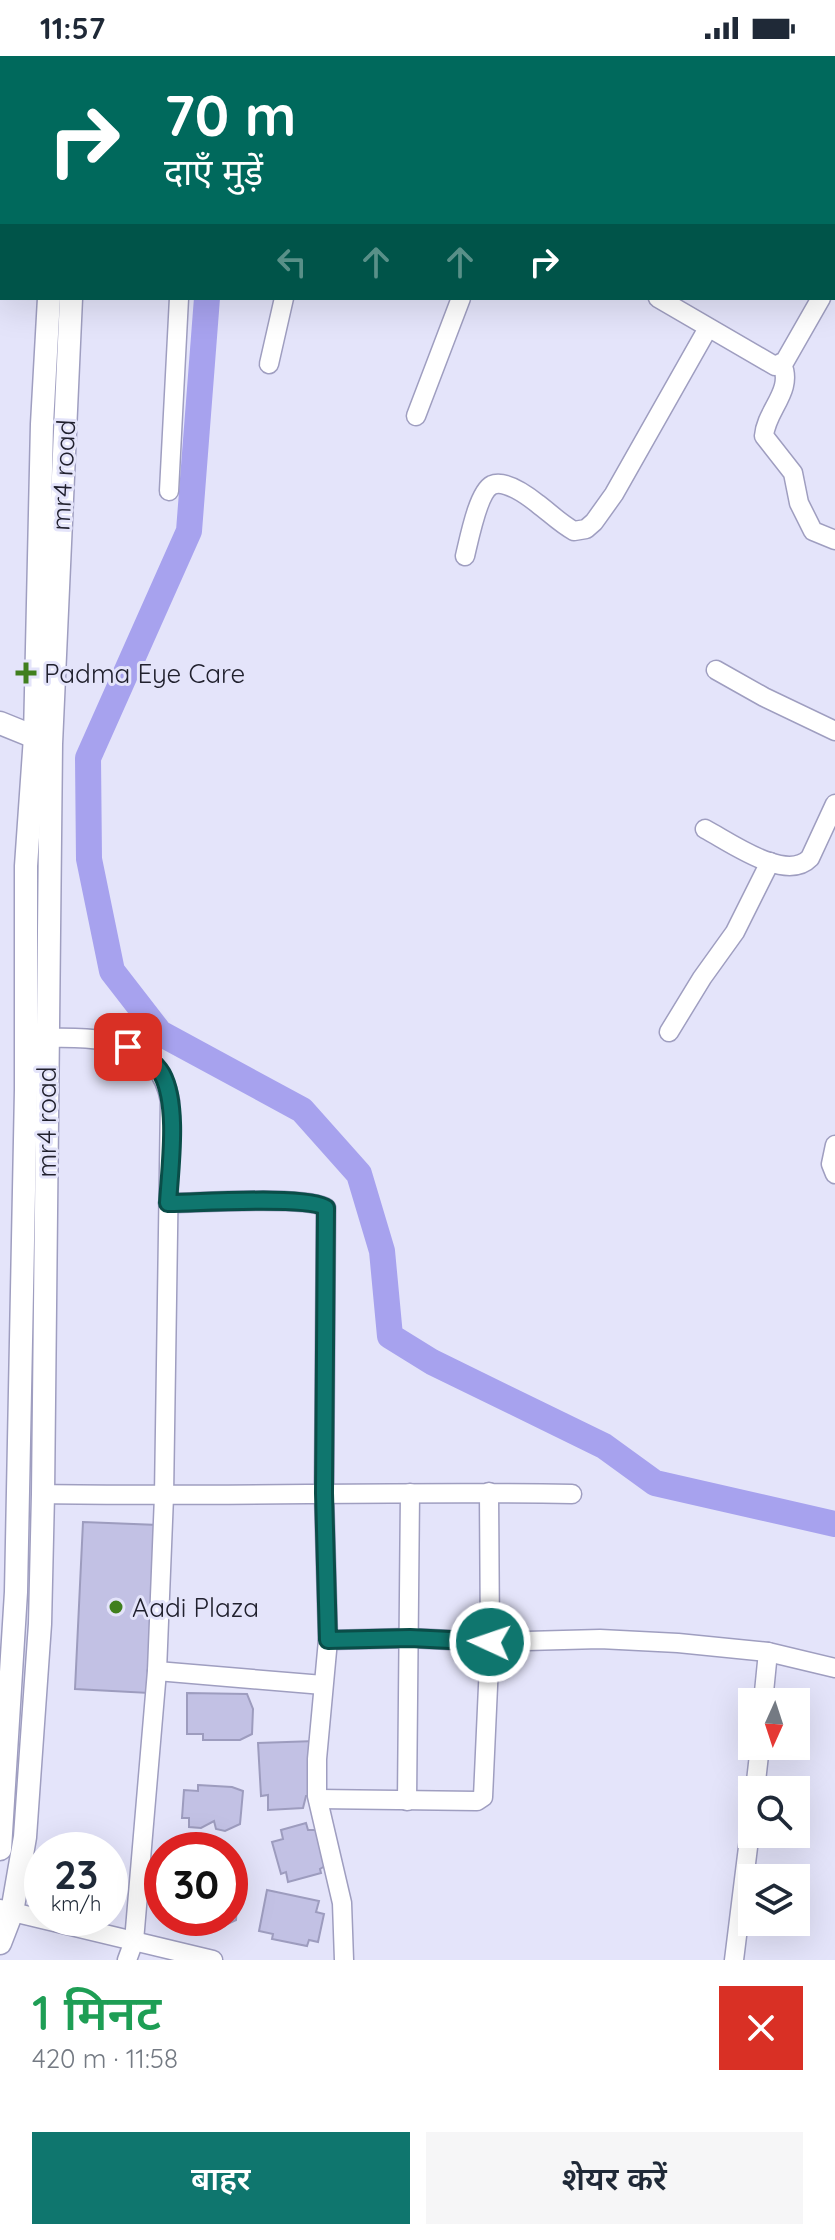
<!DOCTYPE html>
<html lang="hi">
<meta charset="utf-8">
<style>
body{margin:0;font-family:Quicksand,"Noto Sans Devanagari",sans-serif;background:#f6f6f7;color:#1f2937;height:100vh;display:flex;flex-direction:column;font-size:30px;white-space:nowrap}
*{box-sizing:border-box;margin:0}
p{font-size:26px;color:#747a83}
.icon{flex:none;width:44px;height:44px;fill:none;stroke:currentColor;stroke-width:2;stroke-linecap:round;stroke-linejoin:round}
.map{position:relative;height:1904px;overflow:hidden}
.sheet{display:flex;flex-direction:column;background:#fff;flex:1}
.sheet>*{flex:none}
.guide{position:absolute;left:0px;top:0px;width:836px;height:244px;box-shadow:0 8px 32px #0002;background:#00695c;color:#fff;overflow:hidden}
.needle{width:52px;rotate:183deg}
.fabs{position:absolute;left:738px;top:1632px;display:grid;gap:16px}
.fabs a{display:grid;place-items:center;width:72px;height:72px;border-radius:0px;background:#fff;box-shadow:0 8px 32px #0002;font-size:40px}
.speed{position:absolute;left:24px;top:1776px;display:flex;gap:16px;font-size:40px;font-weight:700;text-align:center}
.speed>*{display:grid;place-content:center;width:104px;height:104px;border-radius:50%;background:#fff;box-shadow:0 8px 32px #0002;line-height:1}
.speed small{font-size:20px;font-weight:400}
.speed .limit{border:12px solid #d22;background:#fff;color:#111}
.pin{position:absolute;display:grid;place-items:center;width:68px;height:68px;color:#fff;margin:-34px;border-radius:16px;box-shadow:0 4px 12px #0006}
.me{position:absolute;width:88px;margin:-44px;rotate:273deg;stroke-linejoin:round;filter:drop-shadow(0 0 6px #0008)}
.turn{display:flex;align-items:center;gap:28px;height:168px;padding:0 32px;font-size:36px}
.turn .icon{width:104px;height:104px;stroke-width:2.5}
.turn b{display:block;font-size:56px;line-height:68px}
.lanes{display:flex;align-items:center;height:76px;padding:0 32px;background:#0003;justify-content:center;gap:40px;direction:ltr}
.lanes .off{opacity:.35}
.round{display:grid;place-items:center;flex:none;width:84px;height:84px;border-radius:0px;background:#f6f6f7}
.summary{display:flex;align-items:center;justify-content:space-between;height:136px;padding:0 32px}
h1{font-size:48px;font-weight:600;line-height:60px;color:#1e9e55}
.primary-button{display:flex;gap:16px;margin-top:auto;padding:16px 32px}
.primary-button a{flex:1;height:92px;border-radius:0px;background:#0f766e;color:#fff;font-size:32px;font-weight:600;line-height:92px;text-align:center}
.primary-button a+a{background:#f6f6f7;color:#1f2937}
.status{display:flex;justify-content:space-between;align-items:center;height:56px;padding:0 40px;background:#fff;direction:ltr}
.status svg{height:22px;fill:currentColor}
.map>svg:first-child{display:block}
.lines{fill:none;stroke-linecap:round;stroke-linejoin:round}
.river{stroke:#a7a2ee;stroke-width:26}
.building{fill:#c2c1e4;stroke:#9d9cbe;stroke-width:2}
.minor-casing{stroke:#9f9ec0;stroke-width:21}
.tertiary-casing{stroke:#9f9ec0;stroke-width:25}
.minor{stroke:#fff;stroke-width:18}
.tertiary{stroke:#fff;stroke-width:22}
.route-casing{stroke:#0a4d48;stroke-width:20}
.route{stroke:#0f766e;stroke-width:14}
.poi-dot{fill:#407f1e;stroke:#e4e4fa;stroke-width:3}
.labels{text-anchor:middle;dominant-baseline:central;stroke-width:6;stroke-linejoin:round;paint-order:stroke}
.street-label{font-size:26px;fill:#21212e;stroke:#e4e4fa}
.poi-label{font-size:26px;fill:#21212e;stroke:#e4e4fa;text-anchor:start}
</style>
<div class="status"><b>11:57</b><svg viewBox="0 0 49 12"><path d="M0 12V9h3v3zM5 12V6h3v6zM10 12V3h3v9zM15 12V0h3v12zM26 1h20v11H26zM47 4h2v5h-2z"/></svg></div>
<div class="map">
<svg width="835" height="1904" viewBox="0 0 835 1904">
<rect width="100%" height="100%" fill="#e4e4fa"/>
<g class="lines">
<g class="river">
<polyline points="254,2 254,0"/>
<polyline points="207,242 189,475 88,702 89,803 112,915 160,977 302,1054 359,1118 382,1195 390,1280 432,1306 604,1390 655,1427 835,1468"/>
</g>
</g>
<g class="building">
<polygon points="83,1466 158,1469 149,1637 75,1633"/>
<polygon points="187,1637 247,1638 253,1653 252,1678 240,1684 203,1684 203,1678 187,1678"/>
<polygon points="315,1685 317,1740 306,1740 303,1752 268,1754 268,1739 261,1740 258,1687"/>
<polygon points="198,1729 232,1731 243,1735 240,1768 225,1775 216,1773 214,1765 201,1772 189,1771 189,1762 182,1762 184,1734 198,1735"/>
<polygon points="306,1767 308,1774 318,1774 325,1810 320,1813 321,1817 288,1826 286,1816 281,1818 272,1786 283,1783 281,1774"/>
<polygon points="267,1834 319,1845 316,1856 324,1858 318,1886 309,1884 307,1890 272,1883 273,1878 259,1875"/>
<polygon points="230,1835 238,1836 236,1864 221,1871 206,1869 207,1862 230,1862"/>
</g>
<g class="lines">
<defs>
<g id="minor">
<polyline points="637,0 640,2"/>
<polyline points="190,2 190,0"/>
<polyline points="574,2 575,0"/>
<polyline points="0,75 2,75"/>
<polyline points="658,242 775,310 785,305 821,242"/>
<polyline points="269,308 284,242"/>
<path d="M782,308C794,335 766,354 764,380L793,417L799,447L813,475L835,484"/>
<polyline points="416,360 461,242"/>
<polyline points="169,435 179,242"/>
<path d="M465,500C469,484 478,436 492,429C505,423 528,440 538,448C550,457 561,468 574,475L586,473L594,466L614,438L708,272"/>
<polyline points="716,614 764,641 835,675"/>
<path d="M705,773C730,786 786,827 810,802L835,748"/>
<polyline points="669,976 702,922 735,876 770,806"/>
<path d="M46,982C99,981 159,982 170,1045L164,1440L157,1615L134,1885L127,1904"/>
<polyline points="835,1089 831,1108 835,1118"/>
<path d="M168,1147C195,1147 310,1139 326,1152L324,1437L328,1584L317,1703V1740L342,1847L344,1904"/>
<path d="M43,1438C220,1441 396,1435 572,1438"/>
<polyline points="328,1584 410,1582 490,1586 600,1583 678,1587 768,1596 835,1612"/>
<polyline points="157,1615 323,1629"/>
<polyline points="763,1646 768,1596"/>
<polyline points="755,1734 760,1690"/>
<polyline points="318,1743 477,1745 483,1741 490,1586 489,1436"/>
<polyline points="407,1745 410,1437"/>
<polyline points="0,1853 213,1904"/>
<polyline points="734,1904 752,1759"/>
</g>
<g id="tertiary">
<polyline points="60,2 60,0"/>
<polyline points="82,2 82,0"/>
<polyline points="0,667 47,686"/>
<polyline points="0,1793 16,1536 26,1034 26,810 35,681 42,368 49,242"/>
<polyline points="0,1887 12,1856 25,1781 40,1568 43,1438 51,688 71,242"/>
</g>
</defs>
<use href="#minor" class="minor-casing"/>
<use href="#tertiary" class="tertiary-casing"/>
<use href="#minor" class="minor"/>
<use href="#tertiary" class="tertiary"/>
</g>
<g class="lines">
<defs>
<path id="route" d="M128,991C141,998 154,1004 162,1018C179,1049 170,1112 168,1147C194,1147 310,1139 326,1152L324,1437L328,1584L410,1582L490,1586"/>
</defs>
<use href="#route" class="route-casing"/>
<use href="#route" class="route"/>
</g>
<g class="poi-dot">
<path d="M22 605h8v8h8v8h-8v8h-8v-8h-8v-8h8z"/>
<circle cx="116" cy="1551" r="8"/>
</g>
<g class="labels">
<g class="street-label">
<text transform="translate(63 419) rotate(-87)">mr4 road</text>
<text transform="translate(46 1066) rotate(-90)">mr4 road</text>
</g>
<g class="poi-label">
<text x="44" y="617">Padma Eye Care</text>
<text x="132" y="1551">Aadi Plaza</text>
</g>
</g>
</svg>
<div class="fabs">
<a><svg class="needle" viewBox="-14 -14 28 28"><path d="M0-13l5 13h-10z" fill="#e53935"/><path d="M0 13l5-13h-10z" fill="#747a83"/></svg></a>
<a><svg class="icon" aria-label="search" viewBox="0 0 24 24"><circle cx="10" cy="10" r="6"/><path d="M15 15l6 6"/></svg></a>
<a><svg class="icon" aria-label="layers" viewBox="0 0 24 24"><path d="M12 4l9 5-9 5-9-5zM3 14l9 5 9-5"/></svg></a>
</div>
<div class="speed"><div>23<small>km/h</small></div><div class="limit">30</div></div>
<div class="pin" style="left:128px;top:991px;background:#d93025"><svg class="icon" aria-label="arrive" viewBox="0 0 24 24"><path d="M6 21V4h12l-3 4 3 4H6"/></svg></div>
<svg class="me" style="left:490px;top:1586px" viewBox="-20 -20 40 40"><circle r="17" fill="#0f766e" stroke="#fff" stroke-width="3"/><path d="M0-11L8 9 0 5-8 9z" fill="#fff"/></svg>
<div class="guide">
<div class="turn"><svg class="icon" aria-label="right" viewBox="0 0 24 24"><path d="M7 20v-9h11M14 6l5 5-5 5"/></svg><div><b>70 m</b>दाएँ मुड़ें</div></div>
<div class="lanes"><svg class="icon off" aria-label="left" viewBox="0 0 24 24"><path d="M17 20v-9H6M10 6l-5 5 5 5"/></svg><svg class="icon off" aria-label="ahead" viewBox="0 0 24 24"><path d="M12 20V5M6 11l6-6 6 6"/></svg><svg class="icon off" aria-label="ahead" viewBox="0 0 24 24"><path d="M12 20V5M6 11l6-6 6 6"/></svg><svg class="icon" aria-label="right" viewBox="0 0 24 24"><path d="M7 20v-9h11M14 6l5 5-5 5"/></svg></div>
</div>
</div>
<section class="sheet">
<div class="summary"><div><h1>1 मिनट</h1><p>420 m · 11:58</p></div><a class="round" style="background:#d93025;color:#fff"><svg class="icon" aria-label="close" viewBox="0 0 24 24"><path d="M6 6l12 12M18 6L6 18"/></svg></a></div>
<div class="primary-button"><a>बाहर</a><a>शेयर करें</a></div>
</section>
